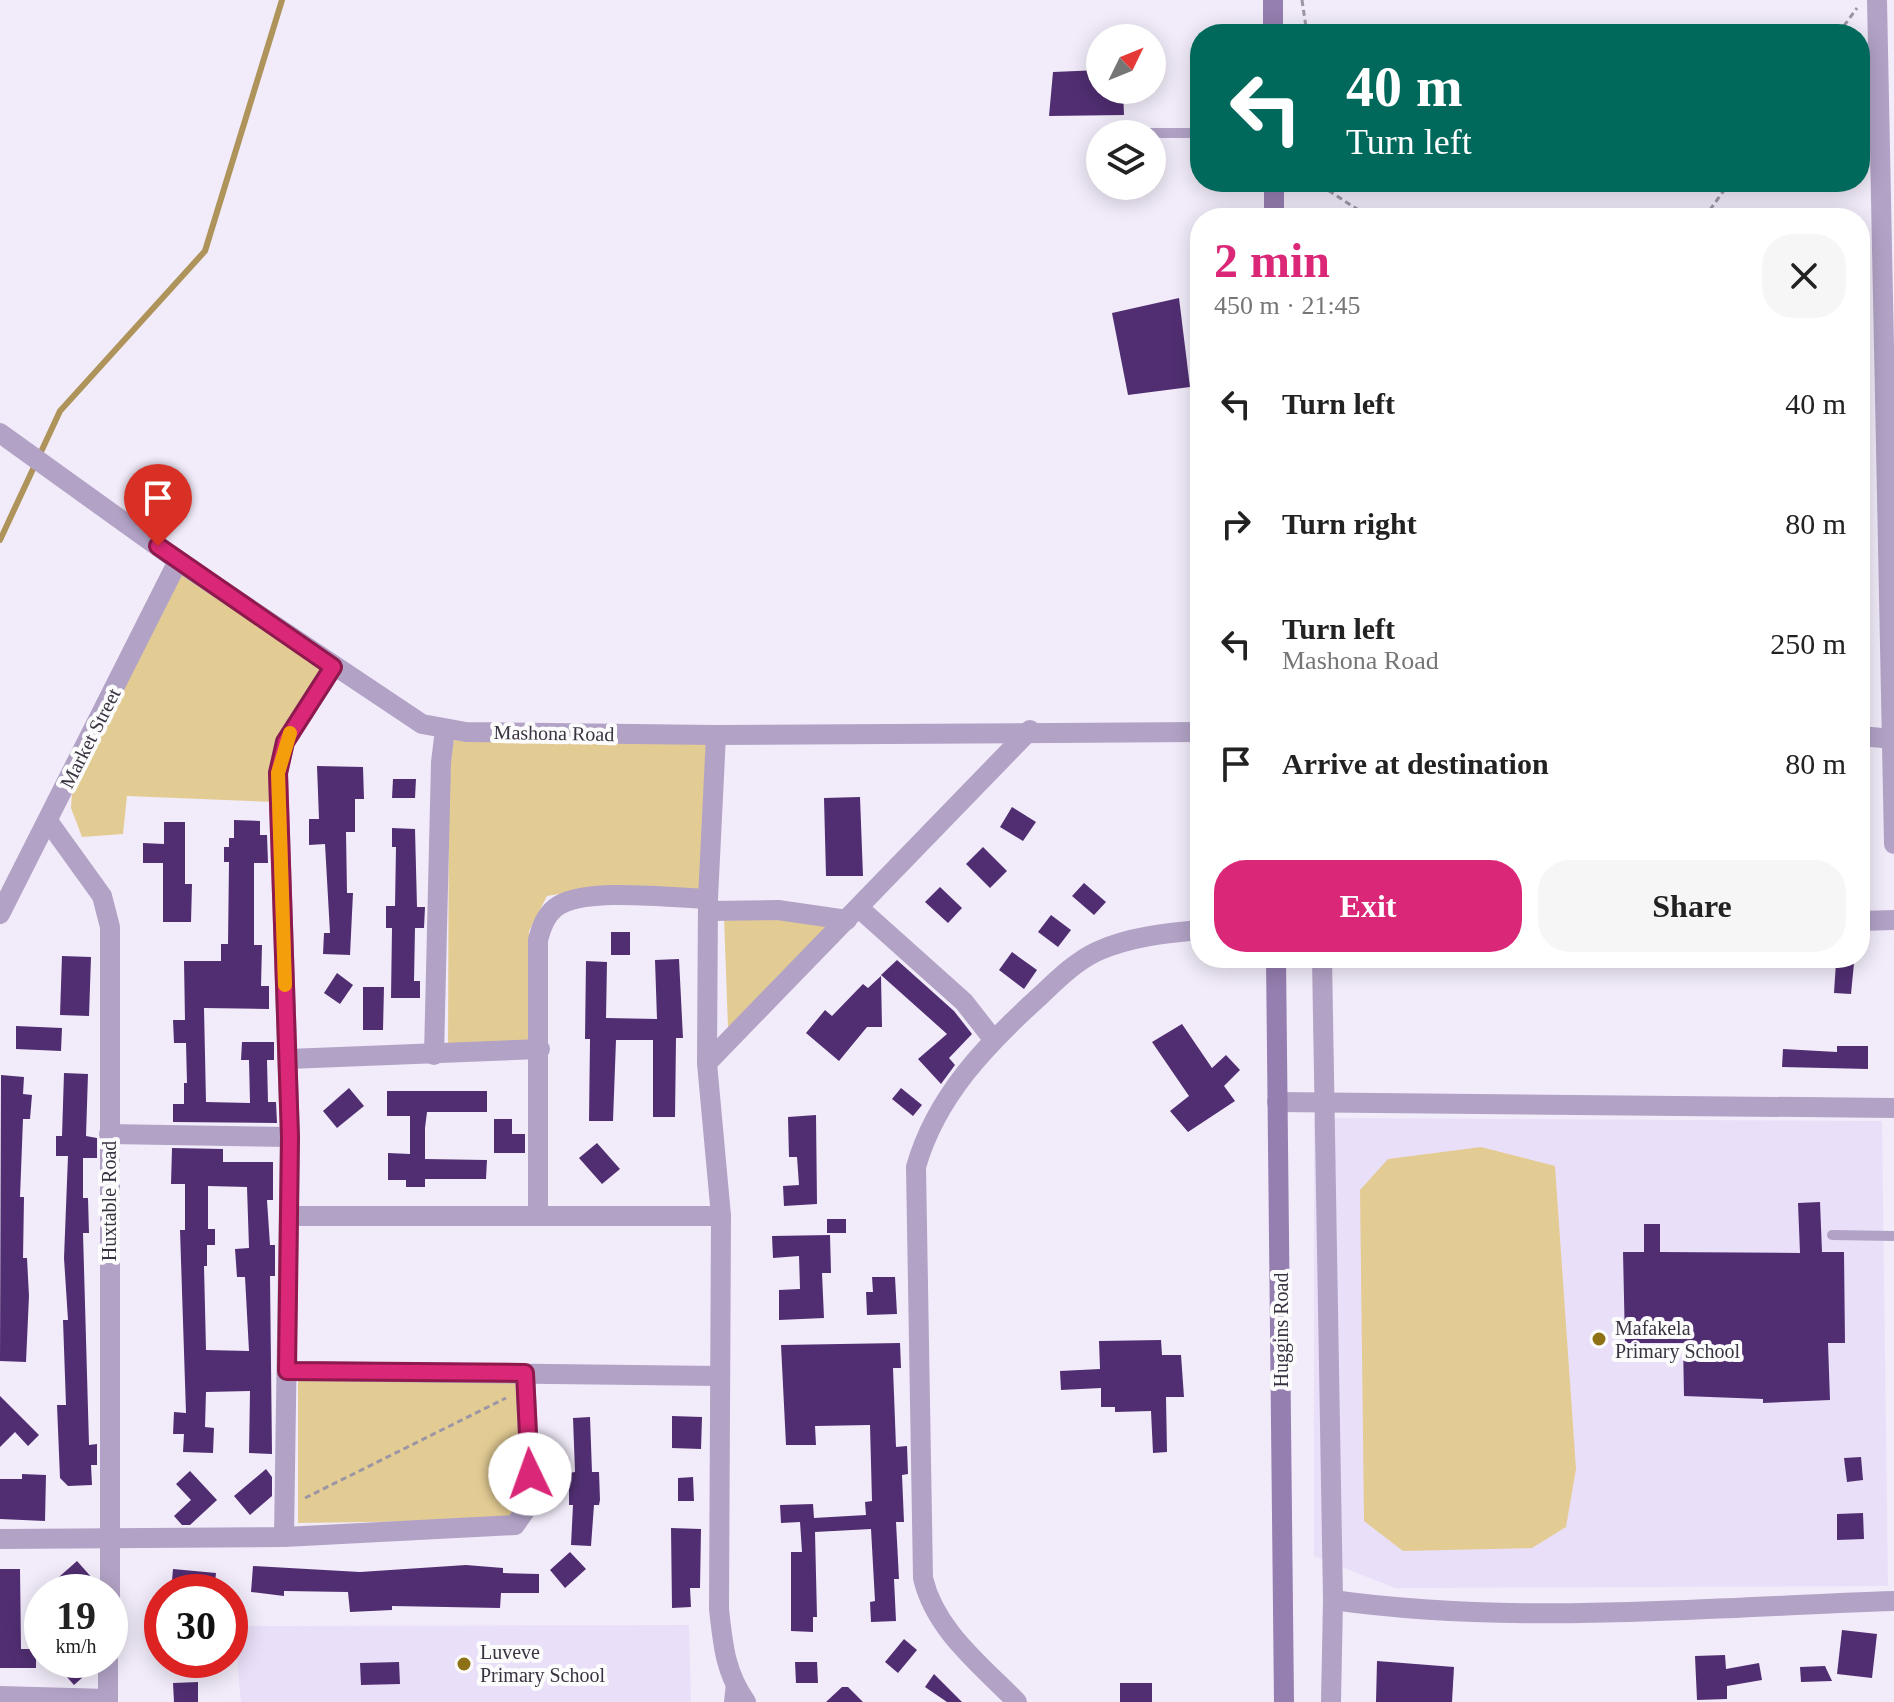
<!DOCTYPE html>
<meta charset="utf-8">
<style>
body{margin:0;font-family:Georgia,serif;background:#f6f6f6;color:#222;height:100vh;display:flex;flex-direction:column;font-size:30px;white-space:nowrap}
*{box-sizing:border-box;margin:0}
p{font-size:26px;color:#767676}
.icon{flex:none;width:44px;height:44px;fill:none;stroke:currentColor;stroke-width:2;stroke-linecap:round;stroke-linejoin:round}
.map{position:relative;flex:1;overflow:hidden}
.drawer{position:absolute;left:1190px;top:208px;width:680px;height:760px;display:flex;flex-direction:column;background:#fff;border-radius:32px;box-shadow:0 4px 20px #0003}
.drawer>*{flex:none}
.banner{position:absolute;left:1190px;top:24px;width:680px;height:168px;border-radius:32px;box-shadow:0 4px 20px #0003;background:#00695c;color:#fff;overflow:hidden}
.needle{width:52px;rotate:47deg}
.controls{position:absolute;left:1086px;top:24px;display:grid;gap:16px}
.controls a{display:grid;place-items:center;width:80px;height:80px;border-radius:50%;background:#fff;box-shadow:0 4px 20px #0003;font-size:40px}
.speed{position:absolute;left:24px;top:1574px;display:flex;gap:16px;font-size:40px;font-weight:700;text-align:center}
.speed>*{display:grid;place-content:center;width:104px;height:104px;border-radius:50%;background:#fff;box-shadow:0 4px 20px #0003;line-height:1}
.speed small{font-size:20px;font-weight:400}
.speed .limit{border:12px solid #d22;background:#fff;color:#111}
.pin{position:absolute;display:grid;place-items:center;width:68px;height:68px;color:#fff;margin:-82px -34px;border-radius:50% 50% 50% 0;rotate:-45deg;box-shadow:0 0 8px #0007}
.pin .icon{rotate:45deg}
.me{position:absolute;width:88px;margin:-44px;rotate:357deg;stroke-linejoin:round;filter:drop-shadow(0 0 6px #0008)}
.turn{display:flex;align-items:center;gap:28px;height:168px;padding:0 24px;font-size:36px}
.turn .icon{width:104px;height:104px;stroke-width:2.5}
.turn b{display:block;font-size:56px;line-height:68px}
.round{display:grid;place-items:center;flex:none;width:84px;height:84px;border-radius:32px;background:#f6f6f6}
.headline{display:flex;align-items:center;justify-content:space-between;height:136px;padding:0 24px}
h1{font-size:48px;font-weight:600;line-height:60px;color:#db2777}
.cta{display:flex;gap:16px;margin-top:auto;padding:16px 24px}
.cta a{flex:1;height:92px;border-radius:32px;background:#db2777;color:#fff;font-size:32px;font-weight:600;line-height:92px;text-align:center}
.cta a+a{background:#f6f6f6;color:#222}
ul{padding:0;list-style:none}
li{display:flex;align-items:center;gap:24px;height:120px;padding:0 24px}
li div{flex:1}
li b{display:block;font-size:30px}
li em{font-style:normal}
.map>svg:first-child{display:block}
.built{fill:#eadff9}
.green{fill:#e3cc94}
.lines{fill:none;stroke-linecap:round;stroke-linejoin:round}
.stream{stroke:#ae945b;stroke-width:6}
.building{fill:#512e72;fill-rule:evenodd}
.path{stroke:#9c96a4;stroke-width:3;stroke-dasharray:6 4;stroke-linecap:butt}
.lane{stroke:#b2a3c6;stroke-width:10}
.street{stroke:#b2a3c6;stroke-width:20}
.secondary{stroke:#957eb0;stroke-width:20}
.route-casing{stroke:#8e194d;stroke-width:20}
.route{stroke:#db2777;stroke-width:14}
.slow{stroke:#f59e0b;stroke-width:14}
.poi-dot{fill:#8f7115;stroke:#fcfcfc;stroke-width:3}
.labels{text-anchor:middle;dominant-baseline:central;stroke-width:8;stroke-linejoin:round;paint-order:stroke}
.street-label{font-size:20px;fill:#393341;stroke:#fcfcfc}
.poi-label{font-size:20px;fill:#393341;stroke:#fcfcfc;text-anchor:start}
</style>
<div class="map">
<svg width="1894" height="1702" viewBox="0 0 1894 1702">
<rect width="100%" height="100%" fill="#f2ecfa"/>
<g class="built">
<polygon points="1314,1118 1882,1121 1888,1586 1395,1588 1314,1556"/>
<polygon points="689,1625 691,1702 241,1702 234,1626"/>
</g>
<g class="green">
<polygon points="181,571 321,671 274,802 127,796 123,834 82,837 71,808 72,792"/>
<polygon points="454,740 709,741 703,890 595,888 547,896 529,931 534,1044 448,1046 449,763"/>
<polygon points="724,917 835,923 728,1028"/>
<polygon points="1481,1147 1555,1166 1576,1469 1566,1527 1532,1548 1403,1551 1364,1521 1360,1190 1388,1159"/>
<polygon points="298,1381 515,1381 525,1501 508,1520 298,1523"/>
</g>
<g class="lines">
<polyline class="stream" points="0,540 60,411 205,251 282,0"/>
</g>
<g class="building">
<polygon points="1100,70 1100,90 1123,90 1124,115 1049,116 1053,72"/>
<polygon points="1179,298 1190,387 1128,395 1112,313"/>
<polygon points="317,766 363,767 364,799 355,799 355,832 346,832 347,893 353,893 350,955 323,954 324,933 330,933 325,844 309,845 309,819 319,819"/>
<polygon points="393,779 416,779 415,798 392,798"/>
<polygon points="860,797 863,876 826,876 824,798"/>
<polygon points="1012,807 1036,822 1023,841 1000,827"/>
<polygon points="234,820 260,821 260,835 267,835 268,863 254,863 254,945 262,945 261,986 269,986 269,1009 204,1008 206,1102 250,1103 249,1060 241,1060 242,1042 274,1042 274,1060 267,1060 268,1102 276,1102 277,1123 173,1122 173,1104 184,1104 184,1083 187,1083 186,1043 174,1043 173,1020 185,1020 184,961 221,961 221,944 228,944 229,862 224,862 224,847 229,847 229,838 234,838"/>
<polygon points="164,822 185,822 185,884 192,884 191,922 163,922 163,863 143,863 143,843 164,844"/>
<polygon points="392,828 415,829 417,907 425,907 424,928 415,928 414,981 420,981 420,998 391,998 392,928 386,928 386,906 395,906 396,847 392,847"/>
<polygon points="983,847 1007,871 990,888 966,864"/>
<polygon points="1084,883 1106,902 1094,915 1072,896"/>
<polygon points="940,887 962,908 948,923 925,902"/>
<polygon points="1051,915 1071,930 1058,947 1038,932"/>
<rect x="611" y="932" width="19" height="23"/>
<polygon points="1012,952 1037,970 1024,989 999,970"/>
<polygon points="62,956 91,957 89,1016 60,1015"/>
<polygon points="679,959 683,1038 676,1038 675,1117 653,1117 653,1040 616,1040 613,1121 589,1121 590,1039 585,1039 586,961 607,962 606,1018 657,1019 655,960"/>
<polygon points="897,960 954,1011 972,1034 949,1058 955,1065 941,1084 918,1059 947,1034 881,975"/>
<polygon points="1836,962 1854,963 1851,994 1834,993"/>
<polygon points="337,973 353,985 340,1004 324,993"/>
<polygon points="881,976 882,1027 867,1027 839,1061 806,1033 825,1010 832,1016 863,984 868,988"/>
<polygon points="363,987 384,987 383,1030 363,1030"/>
<polygon points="1182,1024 1212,1068 1226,1055 1240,1070 1224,1086 1235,1101 1188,1132 1170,1111 1189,1096 1152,1042"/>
<polygon points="16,1026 62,1028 61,1051 16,1049"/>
<polygon points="1837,1046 1868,1046 1868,1069 1782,1067 1783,1049 1837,1052"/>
<polygon points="64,1073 88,1074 86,1136 97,1138 97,1158 83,1158 83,1198 88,1198 89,1233 83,1233 89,1445 97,1444 97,1465 91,1465 92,1485 68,1486 60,1478 57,1405 66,1405 63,1320 68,1320 64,1258 68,1156 56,1156 56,1136 62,1136"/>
<polygon points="1,1075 24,1077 23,1094 32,1095 30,1119 23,1119 20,1197 24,1197 23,1258 27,1258 29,1296 26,1362 0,1361"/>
<polygon points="349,1088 364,1106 337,1128 323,1111"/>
<polygon points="901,1088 922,1105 913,1116 892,1099"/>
<polygon points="387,1091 487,1091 487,1112 427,1112 425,1128 425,1159 487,1160 486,1179 425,1179 425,1187 406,1187 406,1180 388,1180 388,1153 410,1154 410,1116 387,1116"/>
<polygon points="816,1115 817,1204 784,1206 783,1186 799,1185 797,1157 789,1157 788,1117"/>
<polygon points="494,1119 512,1119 512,1134 525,1134 525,1153 494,1153"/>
<polygon points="597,1143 620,1169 602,1184 579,1158"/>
<path d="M172,1148L223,1149V1162H273V1200H267L270,1245H275V1276H270L272,1454L249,1453L250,1391L206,1392L205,1427L214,1428L213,1453L183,1452L184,1434H173L174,1412L186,1413L180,1230H185V1184H171ZM208,1186L247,1187L249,1248L235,1249L237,1277H245L249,1351L206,1350L204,1266H207V1245H215V1229H208Z"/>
<polygon points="1820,1202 1822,1252 1844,1252 1845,1343 1828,1343 1830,1400 1763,1403 1763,1399 1684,1396 1683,1343 1625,1343 1623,1252 1644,1252 1644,1224 1660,1224 1660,1252 1800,1253 1798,1203"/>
<rect x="827" y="1219" width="19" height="14"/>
<polygon points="830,1235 831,1273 822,1273 824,1318 779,1320 779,1290 800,1289 799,1256 773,1258 772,1236"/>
<polygon points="872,1277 895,1277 897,1314 867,1315 866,1292 873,1292"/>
<polygon points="1161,1340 1162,1355 1181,1355 1184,1397 1166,1397 1167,1452 1153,1453 1151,1411 1115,1412 1115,1407 1101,1407 1101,1388 1061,1390 1060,1371 1100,1369 1099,1341"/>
<polygon points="900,1343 901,1368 893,1368 896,1447 907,1446 908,1474 902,1475 904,1522 896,1522 899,1579 894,1579 896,1621 871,1622 870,1602 875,1601 871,1529 815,1532 817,1617 813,1617 813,1632 791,1631 791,1552 802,1552 800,1522 781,1523 780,1505 813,1504 814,1518 866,1515 865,1502 872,1501 870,1425 815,1426 816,1445 786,1445 781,1345"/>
<polygon points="0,1396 39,1435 28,1446 15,1432 0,1447"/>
<polygon points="672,1416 702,1417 701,1449 672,1448"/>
<polygon points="590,1417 592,1472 599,1472 600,1500 599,1505 594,1505 591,1546 571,1545 573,1505 569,1505 569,1473 575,1472 573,1418"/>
<polygon points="1861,1457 1863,1480 1847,1482 1844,1458"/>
<polygon points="266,1469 272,1477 272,1496 250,1515 234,1496"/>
<polygon points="190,1471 217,1500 190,1525 182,1525 174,1516 191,1500 176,1484"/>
<polygon points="22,1474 46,1475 45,1521 0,1519 0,1479 22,1479"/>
<polygon points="693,1477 694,1501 678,1501 678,1478"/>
<polygon points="1863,1513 1864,1539 1837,1540 1837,1514"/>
<polygon points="671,1528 701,1529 700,1588 690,1588 691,1607 672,1608"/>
<polygon points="570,1552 586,1569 565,1588 550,1570"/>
<polygon points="77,1561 93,1579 79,1592 42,1592"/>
<polygon points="466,1565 503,1568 503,1573 539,1574 539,1593 501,1593 500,1608 392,1606 392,1610 350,1612 348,1592 284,1591 284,1596 251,1592 253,1566 360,1572"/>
<polygon points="0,1569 20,1569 21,1649 36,1649 36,1668 0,1668"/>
<polygon points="173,1569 216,1573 214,1592 171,1592"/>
<polygon points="1842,1630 1877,1634 1872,1678 1837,1674"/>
<polygon points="904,1639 917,1650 898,1673 885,1662"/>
<polygon points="1725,1655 1726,1669 1759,1663 1762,1680 1727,1686 1727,1699 1697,1700 1695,1656"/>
<polygon points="52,1660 84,1660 92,1669 74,1685"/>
<polygon points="1377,1661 1454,1667 1452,1702 1376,1702"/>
<polygon points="399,1662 400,1684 361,1685 360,1663"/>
<polygon points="795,1662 817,1662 818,1683 796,1683"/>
<polygon points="1825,1666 1832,1681 1801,1682 1800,1667"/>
<polygon points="934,1674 962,1702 947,1702 925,1687"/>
<polygon points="198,1682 198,1702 174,1702 173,1683"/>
<rect x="1120" y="1683" width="32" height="19"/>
<polygon points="842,1687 848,1687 863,1702 826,1702"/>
</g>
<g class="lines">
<g class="path">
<polyline points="1302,0 1307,34"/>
<polyline points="1838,34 1857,8"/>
<polyline points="1325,182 1326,189 1371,218"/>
<polyline points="1704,218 1730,182"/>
<polyline points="305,1498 506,1398"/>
</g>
<g class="lane">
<polyline points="1141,133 1200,133"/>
<polyline points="1832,1235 1894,1236"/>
<polyline points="729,1702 731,1683"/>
</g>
<g class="street">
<polyline points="1877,0 1894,844"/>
<polyline points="0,433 178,561 422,724 466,732 716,735 1200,732"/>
<path d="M716,735L708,899L707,1063L721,1216L719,1609C723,1645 725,1672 746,1702"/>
<polyline points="1860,736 1894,739"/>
<polyline points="48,821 102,896 110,927 110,1599"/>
<polyline points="859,908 964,1002 993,1039"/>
<polyline points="708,911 778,910 847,920"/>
<polyline points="0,914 178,561"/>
<polyline points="1860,921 1894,920"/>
<polyline points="1322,958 1333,1600 1331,1702"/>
<polyline points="434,1055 441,762 445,730"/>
<polyline points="288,1059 540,1049"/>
<polyline points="707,1063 1030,730"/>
<polyline points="1277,1102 1894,1108"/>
<polyline points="109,1134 290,1137"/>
<polyline points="290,1216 721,1216"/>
<path d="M538,1216V940C541,928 545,916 555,908C582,886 673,898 708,899"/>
<polyline points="287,1371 720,1376"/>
<polyline points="284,1537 290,1137 278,773 285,742 333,667"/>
<polyline points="0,1539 284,1537 515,1525 531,1502 525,1373"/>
<path d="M1333,1600C1518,1626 1709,1607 1894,1601"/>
<polyline points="0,1696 108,1699"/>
<polyline points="108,1702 108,1660"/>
<path d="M1017,1702C981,1665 935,1630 923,1578L916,1167C936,1096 987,1044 1040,996C1058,979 1076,961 1098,951C1129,937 1166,933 1200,930"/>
</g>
<g class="secondary">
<polyline points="1273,0 1273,34"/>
<polyline points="1274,182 1274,218"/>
<polyline points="1276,958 1284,1702"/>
</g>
</g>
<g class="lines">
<defs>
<polyline id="route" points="158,546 333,667 285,742 278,773 290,1137 287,1371 525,1373 530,1474"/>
</defs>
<use href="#route" class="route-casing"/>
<use href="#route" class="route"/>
<polyline class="slow" points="285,985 278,773 290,733"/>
</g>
<g class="poi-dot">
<circle cx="1599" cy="1339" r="8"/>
<circle cx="464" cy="1664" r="8"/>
</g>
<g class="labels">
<g class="street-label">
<text transform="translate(554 733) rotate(1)">Mashona Road</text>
<text transform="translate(90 738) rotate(-63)">Market Street</text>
<text transform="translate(109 1201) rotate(-90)">Huxtable Road</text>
<text transform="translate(1281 1330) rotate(-90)">Huggins Road</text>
</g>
<g class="poi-label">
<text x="1615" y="1328">Mafakela<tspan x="1615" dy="23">Primary School</tspan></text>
<text x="480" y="1652">Luveve<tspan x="480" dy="23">Primary School</tspan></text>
</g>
</g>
</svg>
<div class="controls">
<a><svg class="needle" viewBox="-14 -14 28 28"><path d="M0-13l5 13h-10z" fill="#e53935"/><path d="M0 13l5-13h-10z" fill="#767676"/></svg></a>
<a><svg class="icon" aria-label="layers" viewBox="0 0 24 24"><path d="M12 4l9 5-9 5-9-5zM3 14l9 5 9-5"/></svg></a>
</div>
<div class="speed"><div>19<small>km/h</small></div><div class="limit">30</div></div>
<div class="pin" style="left:158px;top:546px;background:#d93025"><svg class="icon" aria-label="arrive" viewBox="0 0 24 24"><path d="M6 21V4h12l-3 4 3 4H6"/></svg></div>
<svg class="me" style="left:530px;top:1474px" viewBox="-20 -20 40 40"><circle r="19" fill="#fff"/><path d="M0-13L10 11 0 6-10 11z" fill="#db2777"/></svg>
<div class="banner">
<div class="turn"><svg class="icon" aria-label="left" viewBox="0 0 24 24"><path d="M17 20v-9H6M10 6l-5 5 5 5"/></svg><div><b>40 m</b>Turn left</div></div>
</div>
<section class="drawer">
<div class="headline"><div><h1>2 min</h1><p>450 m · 21:45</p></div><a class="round"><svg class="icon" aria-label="close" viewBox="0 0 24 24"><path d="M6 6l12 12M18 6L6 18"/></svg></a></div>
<ul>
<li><svg class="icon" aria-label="left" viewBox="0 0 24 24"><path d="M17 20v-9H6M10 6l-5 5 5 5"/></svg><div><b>Turn left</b></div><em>40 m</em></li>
<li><svg class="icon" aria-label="right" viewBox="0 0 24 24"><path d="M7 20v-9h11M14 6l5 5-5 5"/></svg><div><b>Turn right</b></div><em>80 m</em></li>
<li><svg class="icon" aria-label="left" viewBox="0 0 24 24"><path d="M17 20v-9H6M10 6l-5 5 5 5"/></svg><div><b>Turn left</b><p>Mashona Road</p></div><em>250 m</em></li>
<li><svg class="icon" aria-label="arrive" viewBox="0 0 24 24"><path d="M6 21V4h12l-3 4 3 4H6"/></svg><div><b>Arrive at destination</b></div><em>80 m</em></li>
</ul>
<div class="cta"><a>Exit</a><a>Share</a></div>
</section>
</div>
